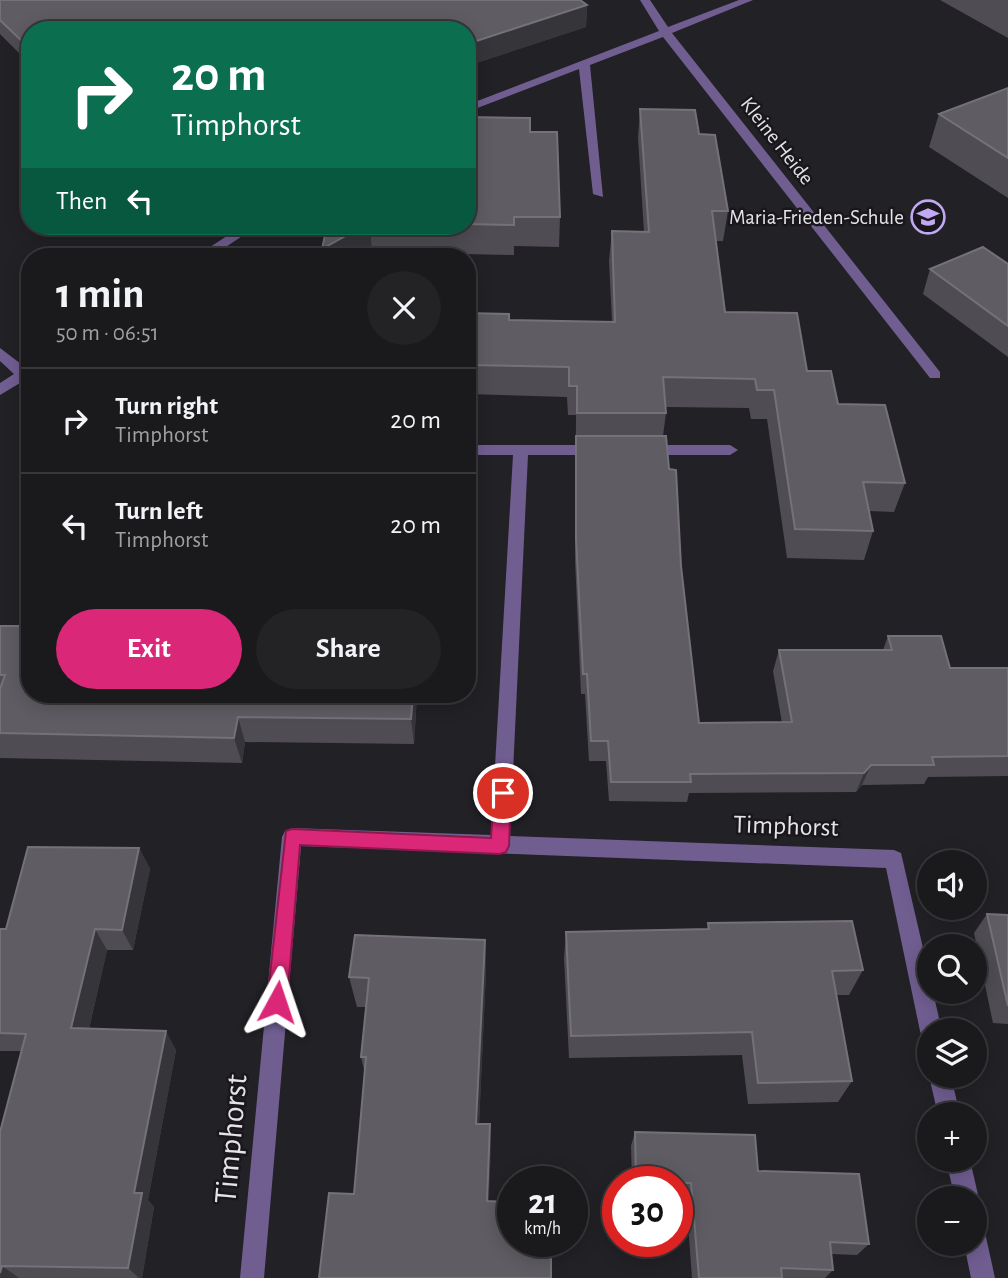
<!DOCTYPE html>
<meta charset="utf-8">
<style>
body{margin:0;font-family:"Alegreya Sans",sans-serif;background:#232225;color:#f1f3f6;height:100vh;display:flex;flex-direction:column;font-size:26px;white-space:nowrap}
*{box-sizing:border-box;margin:0}
p{font-size:23px;color:#9fa0a3}
.icon{flex:none;width:38px;height:38px;fill:none;stroke:currentColor;stroke-width:2;stroke-linecap:round;stroke-linejoin:round}
.map{position:relative;flex:1;overflow:hidden}
.sheet{position:absolute;left:21px;top:248px;width:455px;height:455px;display:flex;flex-direction:column;background:#1a191c;border-radius:28px;box-shadow:0 4px 18px #0003,0 0 0 2px #38383b}
.sheet>*{flex:none}
.hud{position:absolute;left:21px;top:21px;width:455px;height:214px;border-radius:28px;box-shadow:0 4px 18px #0003,0 0 0 2px #38383b;background:#0b6e4f;color:#fff;overflow:hidden}
.tools{position:absolute;left:917px;top:850px;display:grid;gap:14px}
.tools a{display:grid;place-items:center;width:70px;height:70px;border-radius:50%;background:#1a191c;box-shadow:0 4px 18px #0003,0 0 0 2px #38383b;font-size:35px}
.speed{position:absolute;left:497px;top:1166px;display:flex;gap:14px;font-size:35px;font-weight:700;text-align:center}
.speed>*{display:grid;place-content:center;width:91px;height:91px;border-radius:50%;background:#1a191c;box-shadow:0 4px 18px #0003,0 0 0 2px #38383b;line-height:1}
.speed small{font-size:18px;font-weight:400}
.speed .limit{border:10px solid #d22;background:#fff;color:#111}
.pin{position:absolute;display:grid;place-items:center;width:60px;height:60px;color:#fff;margin:-30px;border:4px solid #fff;border-radius:50%;box-shadow:0 2px 7px #0007}
.me{position:absolute;width:77px;margin:-38px;rotate:5deg;stroke-linejoin:round;filter:drop-shadow(0 0 5px #0008)}
.turn{display:flex;align-items:center;gap:24px;height:147px;padding:0 35px;font-size:32px}
.turn .icon{width:91px;height:91px;stroke-width:2.5}
.turn b{display:block;font-size:49px;line-height:60px}
.then{display:flex;align-items:center;height:66px;padding:0 35px;background:#0003;gap:14px;font-size:26px}
.round{display:grid;place-items:center;flex:none;width:74px;height:74px;border-radius:37px;background:#232225}
.head{display:flex;align-items:center;justify-content:space-between;height:119px;padding:0 35px}
h1{font-size:42px;font-weight:700;line-height:52px}
.action{display:flex;gap:14px;margin-top:auto;padding:14px 35px}
.action a{flex:1;height:80px;border-radius:42px;background:#db2777;color:#fff;font-size:28px;font-weight:700;line-height:80px;text-align:center}
.action a+a{background:#232225;color:#f1f3f6}
ul{padding:0;list-style:none}
li{display:flex;align-items:center;gap:21px;height:105px;padding:0 35px;border-top:2px solid #38383b}
li div{flex:1}
li b{display:block;font-size:26px}
li em{font-style:normal}
.map>svg:first-child{display:block}
.lines{fill:none;stroke-linecap:round;stroke-linejoin:round}
.street{fill:#705e91;fill-rule:evenodd}
.wall{fill:#4f4d53}
.shaded-wall{fill:#36353a}
.building{fill:#5f5d63;stroke:#747278;stroke-width:2}
.route{fill:#db2777;stroke:#8e194d;stroke-width:2}
.labels{text-anchor:middle;dominant-baseline:central;stroke-width:5;stroke-linejoin:round;paint-order:stroke}
.far-street-label{font-size:21px;fill:#e4e3e7;stroke:#19171c}
.far-poi-label{font-size:21px;fill:#e4e3e7;stroke:#19171c;text-anchor:end}
.street-label{font-size:26px;fill:#e4e3e7;stroke:#19171c}
.near-street-label{font-size:32px;fill:#e4e3e7;stroke:#19171c}
</style>
<div class="map">
<svg width="1008" height="1278" viewBox="0 0 1008 1278">
<rect width="100%" height="100%" fill="#222126"/>
<g class="lines">
<g class="street">
<polygon points="640,0 650,0 668,27 739,0 753,0 672,33 940,372 940,378 930,378 663,37 590,65 603,197 593,194 579,69 467,112 467,105 659,31"/>
<polygon points="242,226 257,226 211,257 195,257"/>
<polygon points="0,348 25,367 30,365 30,377 0,395 0,383 14,374 0,361"/>
<polygon points="467,445 597,445 605,450 597,455 528,455 510,836 894,850 901,853 929,974 929,992 933,992 942,1031 929,1031 929,1041 923,1039 920,1031 886,868 301,846 264,1278 240,1278 282,837 285,831 292,828 491,835 513,455 467,455"/>
<polygon points="646,445 730,445 738,450 730,455 646,455 638,450"/>
<polygon points="929,1076 951,1076 960,1115 938,1115"/>
<polygon points="946,1160 970,1160 979,1199 975,1207 975,1199 955,1199"/>
<polygon points="975,1225 984,1228 995,1278 971,1278 964,1244 975,1244"/>
</g>
</g>
<g class="wall">
<polygon points="0,0 587,5 586,27 467,66 467,30 30,30 30,64 0,34"/>
<polygon points="940,0 1008,0 1008,38"/>
<polygon points="1008,88 1008,198 929,147 939,114"/>
<polygon points="640,109 699,134 728,211 723,241 716,241 725,312 807,371 838,404 905,483 894,512 869,511 873,531 864,560 787,558 767,419 751,419 749,408 666,407 666,413 663,436 669,469 681,566 699,723 782,723 773,671 779,650 883,650 888,636 950,668 1008,668 1008,776 928,777 924,784 862,785 856,792 689,793 687,802 609,801 606,761 589,761 585,694 581,694 575,560 576,415 568,415 567,397 467,394 467,313 509,320 612,322 609,261 612,231 644,232 638,138"/>
<polygon points="467,117 530,132 560,217 559,247 514,246 514,255 372,252 363,257 323,257 322,249 327,226 467,226"/>
<polygon points="1008,264 1008,357 923,294 930,269"/>
<polygon points="0,626 30,695 417,695 414,744 245,742 242,763 0,758"/>
<polygon points="139,848 150,869 133,950 107,950 89,1029 176,1050 148,1200 154,1207 142,1278 0,1278 22,1051 0,1051 0,929 6,929"/>
<polygon points="987,914 1008,915 1008,1024 993,1023 974,933"/>
<polygon points="708,923 863,970 849,995 836,995 852,1081 838,1102 748,1104 742,1055 569,1058 564,958 566,932 707,929"/>
<polygon points="485,940 486,970 479,1124 491,1148 365,1074 361,1057 366,1007 357,1007 349,977"/>
<polygon points="635,1132 758,1171 869,1244 857,1255 831,1254 833,1270 825,1278 692,1278 686,1196 677,1196 677,1181 632,1181 631,1146"/>
</g>
<g class="shaded-wall">
<polygon points="587,5 586,27 467,66 467,44"/>
<polygon points="363,226 370,226 372,252 363,257 323,257 322,249"/>
<polygon points="413,695 417,695 414,744 411,719"/>
<polygon points="238,717 245,742 242,763 234,738"/>
<polygon points="871,765 862,785 856,792 864,773"/>
<polygon points="139,848 150,869 133,950 122,930"/>
<polygon points="95,929 107,950 85,1046 71,1028"/>
<polygon points="485,940 486,970 478,1148 476,1124"/>
<polygon points="166,1031 176,1050 148,1200 154,1207 142,1278 139,1278 128,1268 134,1193"/>
<polygon points="490,1124 491,1148 488,1222 487,1201"/>
<polygon points="2,1266 19,1278 0,1278"/>
</g>
<g class="building">
<polygon points="0,0 580,0 587,5 467,44 467,30 30,30 30,49 0,20"/>
<polygon points="1008,88 1008,158 939,114"/>
<polygon points="640,109 695,110 699,134 715,135 728,211 712,211 725,312 797,313 807,371 831,371 838,404 885,405 905,483 863,482 873,531 795,529 774,390 757,390 755,379 663,377 666,413 577,413 577,386 569,386 569,367 467,365 467,313 509,314 509,320 615,322 612,231 649,232"/>
<polygon points="467,117 530,118 530,132 557,132 560,217 514,217 514,225 467,224"/>
<polygon points="327,226 363,226 322,249"/>
<polygon points="983,247 1008,264 1008,326 930,269"/>
<polygon points="576,436 666,436 669,469 676,470 681,566 699,723 792,722 779,650 892,650 888,636 941,636 950,668 1008,668 1008,756 932,757 934,765 871,765 864,773 690,774 691,782 611,782 608,741 591,741 587,674 583,674 576,538"/>
<polygon points="0,626 30,626 30,695 413,695 411,719 238,717 234,738 0,733 0,689 5,675 0,675"/>
<polygon points="28,847 139,848 122,930 95,929 71,1028 166,1031 134,1193 142,1193 128,1268 2,1266 0,1273 0,1132 26,1034 0,1033 0,929 6,929"/>
<polygon points="987,914 1008,915 1008,1006"/>
<polygon points="852,921 863,970 832,971 852,1081 758,1083 752,1032 571,1036 566,932 709,929 708,923"/>
<polygon points="355,935 485,940 476,1124 490,1124 487,1201 513,1202 513,1241 551,1241 551,1278 319,1278 329,1193 354,1194 366,1057 361,1057 369,978 349,977"/>
<polygon points="635,1132 755,1135 758,1171 859,1174 869,1244 830,1242 833,1270 781,1268 782,1278 699,1278 691,1183 677,1183 677,1181 636,1181"/>
</g>
<polygon class="route" points="503,786 511,793 509,846 506,852 500,854 300,845 287,1002 284,1009 277,1012 270,1009 267,1002 286,831 292,829 491,838 494,793"/>
<defs>
<symbol id="school-ring" viewBox="-11 -11 22 22"><circle r="9.5" fill="#19171c" stroke="#c2a8f3" stroke-width="1.5"/><path d="M0-5L7-2L0 1L-7-2ZM-4 1L0 2.5L4 1V4Q0 6-4 4Z" fill="#c2a8f3"/></symbol>
</defs>
<g fill-rule="evenodd">
<use href="#school-ring" x="909" y="198" width="38" height="38"/>
</g>
<g class="labels">
<g class="far-street-label">
<text transform="translate(777 141) rotate(52)">Kleine Heide</text>
</g>
<g class="far-poi-label">
<text x="904" y="217">Maria-Frieden-Schule</text>
</g>
<g class="street-label">
<text transform="translate(786 826) rotate(2)">Timphorst</text>
</g>
<g class="near-street-label">
<text transform="translate(231 1139) rotate(-85)">Timphorst</text>
</g>
</g>
</svg>
<div class="tools">
<a><svg class="icon" aria-label="sound" viewBox="0 0 24 24"><path d="M4 9h4l5-4v14l-5-4H4zM17 9q2 3 0 6"/></svg></a>
<a><svg class="icon" aria-label="search" viewBox="0 0 24 24"><circle cx="10" cy="10" r="6"/><path d="M15 15l6 6"/></svg></a>
<a><svg class="icon" aria-label="layers" viewBox="0 0 24 24"><path d="M12 4l9 5-9 5-9-5zM3 14l9 5 9-5"/></svg></a>
<a>+</a>
<a>−</a>
</div>
<div class="speed"><div>21<small>km/h</small></div><div class="limit">30</div></div>
<div class="pin" style="left:503px;top:793px;background:#d93025"><svg class="icon" aria-label="arrive" viewBox="0 0 24 24"><path d="M6 21V4h12l-3 4 3 4H6"/></svg></div>
<svg class="me" style="left:277px;top:1002px" viewBox="-20 -20 40 40"><path d="M0-17L14 15 0 8-14 15z" fill="#db2777" stroke="#fff" stroke-width="4"/></svg>
<div class="hud">
<div class="turn"><svg class="icon" aria-label="right" viewBox="0 0 24 24"><path d="M7 20v-9h11M14 6l5 5-5 5"/></svg><div><b>20 m</b>Timphorst</div></div>
<div class="then">Then<svg class="icon" aria-label="left" viewBox="0 0 24 24"><path d="M17 20v-9H6M10 6l-5 5 5 5"/></svg></div>
</div>
<section class="sheet">
<div class="head"><div><h1>1 min</h1><p>50 m · 06:51</p></div><a class="round"><svg class="icon" aria-label="close" viewBox="0 0 24 24"><path d="M6 6l12 12M18 6L6 18"/></svg></a></div>
<ul>
<li><svg class="icon" aria-label="right" viewBox="0 0 24 24"><path d="M7 20v-9h11M14 6l5 5-5 5"/></svg><div><b>Turn right</b><p>Timphorst</p></div><em>20 m</em></li>
<li><svg class="icon" aria-label="left" viewBox="0 0 24 24"><path d="M17 20v-9H6M10 6l-5 5 5 5"/></svg><div><b>Turn left</b><p>Timphorst</p></div><em>20 m</em></li>
</ul>
<div class="action"><a>Exit</a><a>Share</a></div>
</section>
</div>
